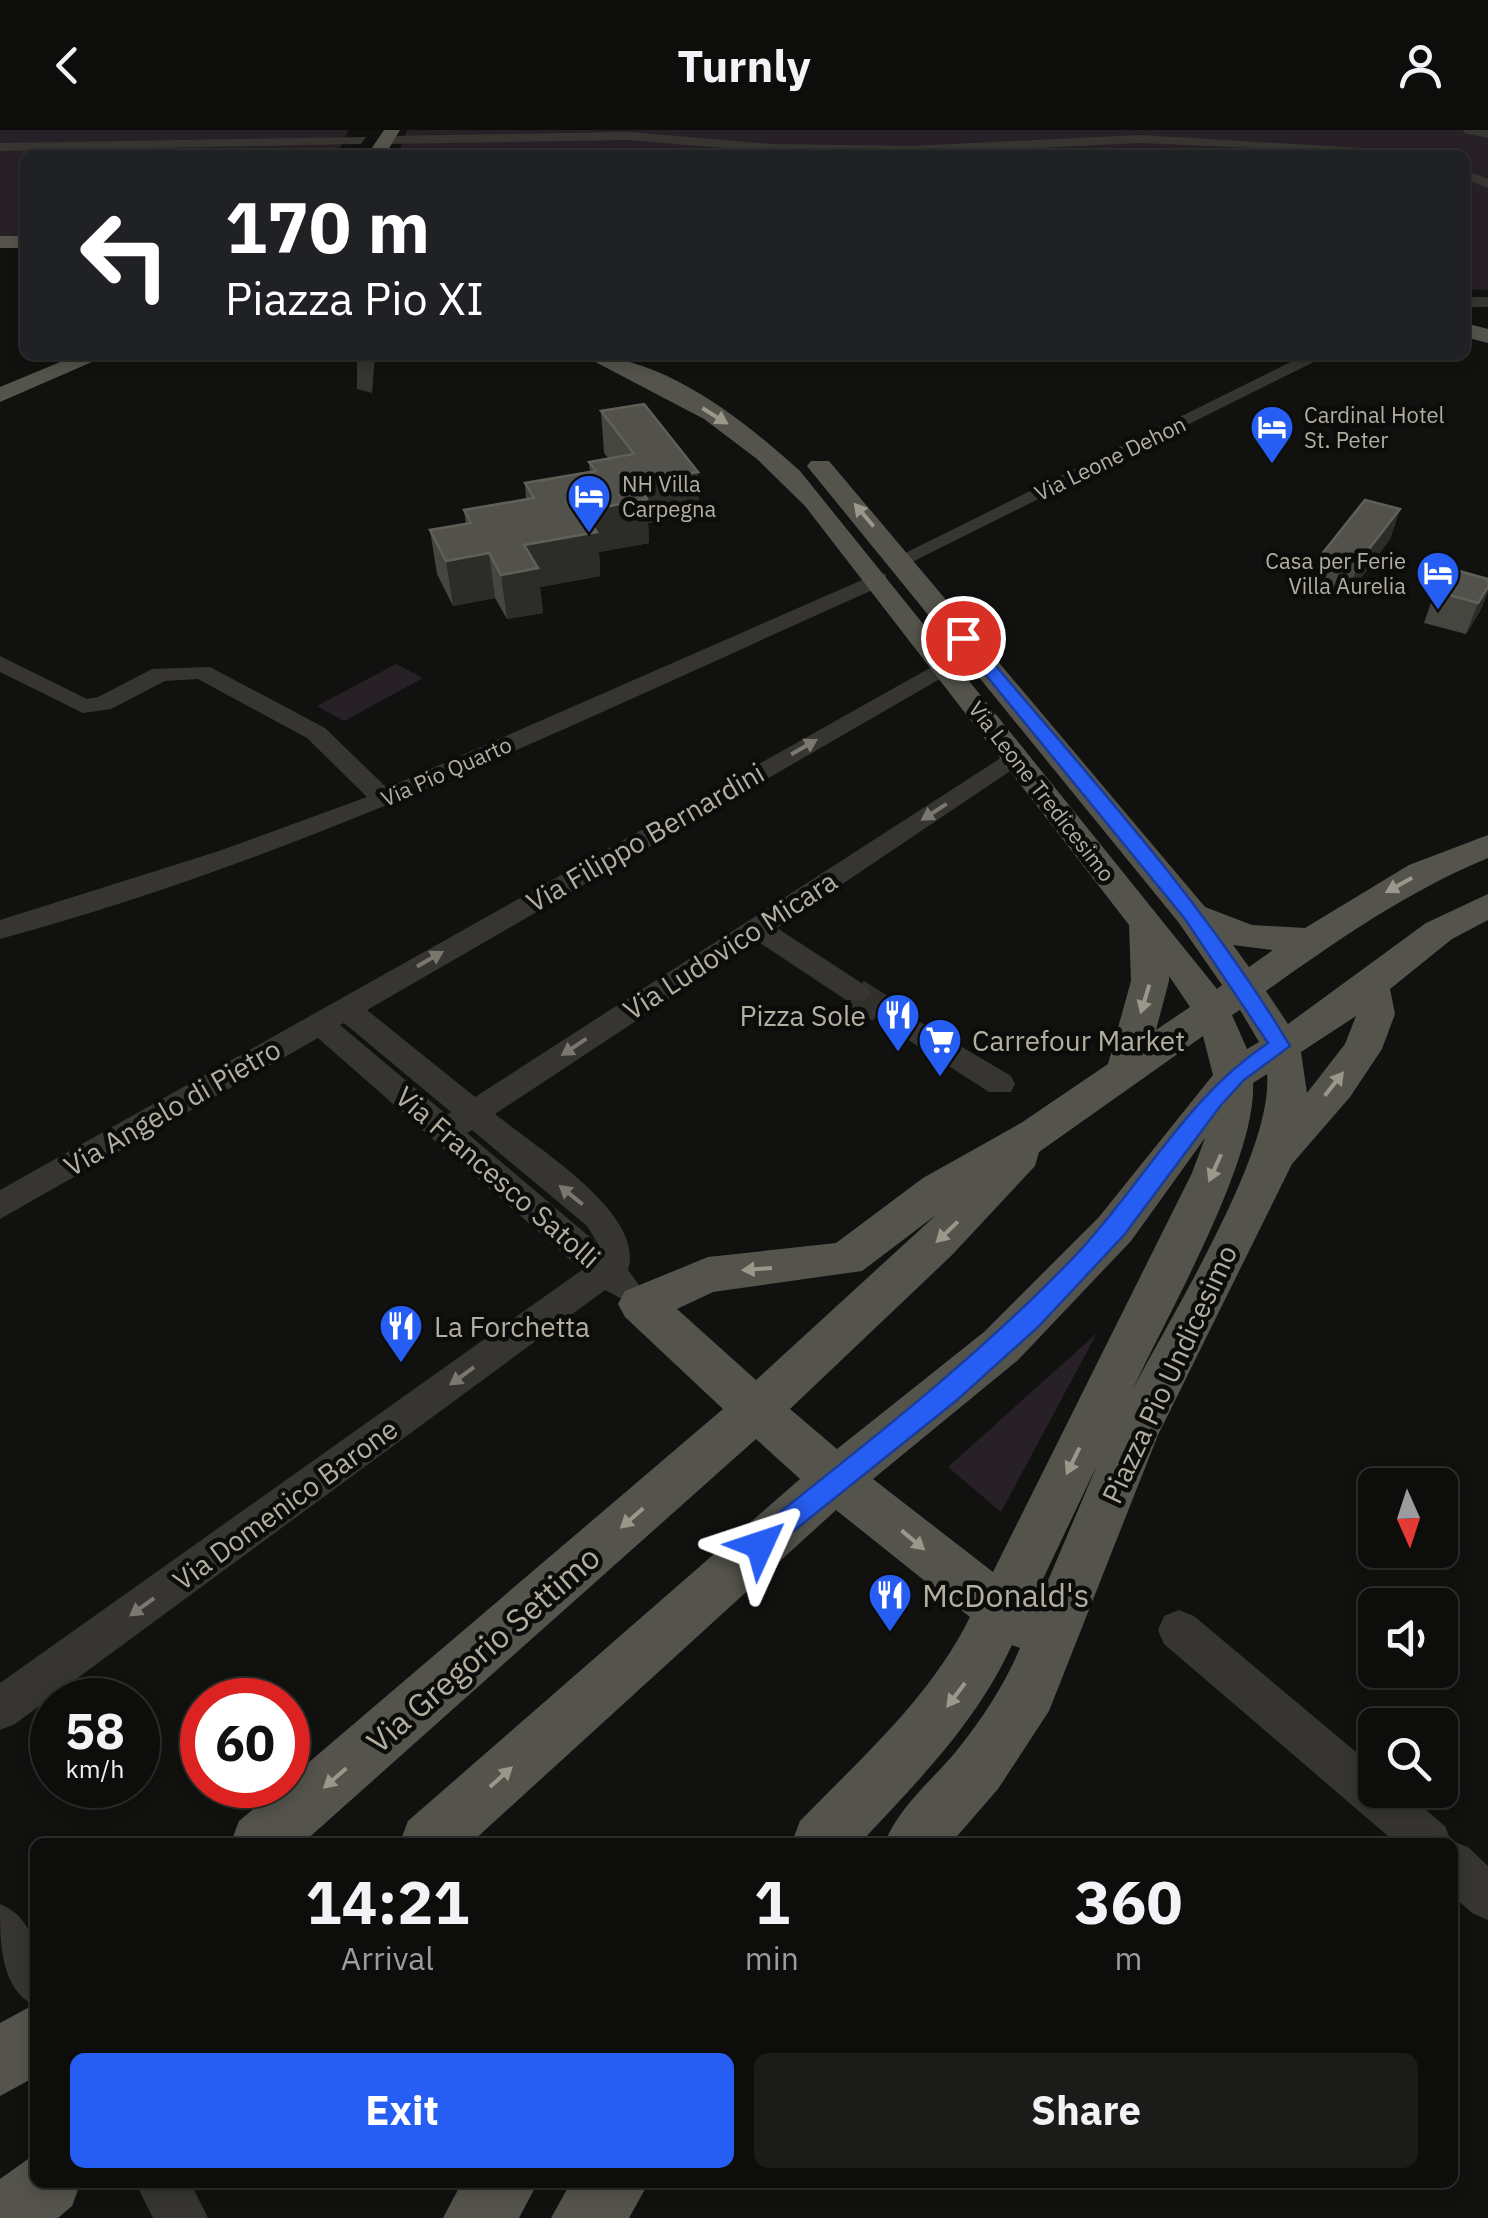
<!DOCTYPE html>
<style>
body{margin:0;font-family:"IBM Plex Sans",sans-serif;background:#1b1b19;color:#f1f3f6;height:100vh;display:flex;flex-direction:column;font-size:38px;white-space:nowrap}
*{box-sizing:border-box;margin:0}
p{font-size:32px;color:#9a9c9d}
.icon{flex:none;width:55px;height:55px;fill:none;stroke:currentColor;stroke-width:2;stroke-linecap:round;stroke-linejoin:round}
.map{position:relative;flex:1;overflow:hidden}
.panel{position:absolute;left:30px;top:1708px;width:1428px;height:350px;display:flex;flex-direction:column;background:#0d0d0b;border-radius:15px;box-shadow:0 5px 15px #0003,0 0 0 2px #2d2d2c}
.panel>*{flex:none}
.banner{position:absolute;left:20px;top:20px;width:1450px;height:210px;border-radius:15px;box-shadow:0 5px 15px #0003,0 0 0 2px #2d2d2c;background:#202124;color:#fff;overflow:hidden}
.needle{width:65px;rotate:177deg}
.fabs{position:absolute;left:1358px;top:1338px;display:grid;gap:20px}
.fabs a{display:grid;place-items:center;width:100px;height:100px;border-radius:15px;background:#0d0d0b;box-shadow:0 5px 15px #0003,0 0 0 2px #2d2d2c;font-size:50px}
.speed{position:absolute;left:30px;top:1548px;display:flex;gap:20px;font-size:50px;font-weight:700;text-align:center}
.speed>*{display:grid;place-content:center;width:130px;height:130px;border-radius:50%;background:#0d0d0b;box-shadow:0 5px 15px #0003,0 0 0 2px #2d2d2c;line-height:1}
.speed small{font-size:25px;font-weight:400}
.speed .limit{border:15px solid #d22;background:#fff;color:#111}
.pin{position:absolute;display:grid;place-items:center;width:85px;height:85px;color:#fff;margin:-42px;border:5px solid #fff;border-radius:50%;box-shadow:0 2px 10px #0007}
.me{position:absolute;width:110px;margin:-55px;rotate:48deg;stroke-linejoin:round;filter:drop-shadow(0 0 8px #0008)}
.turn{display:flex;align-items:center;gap:35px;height:210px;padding:0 40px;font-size:45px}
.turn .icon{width:130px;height:130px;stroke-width:2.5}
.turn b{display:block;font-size:70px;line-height:85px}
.eta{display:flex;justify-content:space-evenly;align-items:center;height:170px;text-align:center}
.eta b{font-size:60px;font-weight:700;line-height:70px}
.cta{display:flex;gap:20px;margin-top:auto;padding:20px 40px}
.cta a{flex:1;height:115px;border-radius:15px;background:#265ef3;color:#fff;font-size:40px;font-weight:700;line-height:115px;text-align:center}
.cta a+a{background:#1b1b19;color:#f1f3f6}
header{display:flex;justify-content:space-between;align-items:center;height:130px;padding:0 40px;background:#0d0d0b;font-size:45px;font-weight:700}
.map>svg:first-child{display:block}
.green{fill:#282027}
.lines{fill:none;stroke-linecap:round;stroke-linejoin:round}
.minor-tunnel{stroke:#31302c;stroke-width:29;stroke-dasharray:29 15;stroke-linecap:butt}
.minor{fill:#363531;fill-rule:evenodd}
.major{fill:#55544c;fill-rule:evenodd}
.wall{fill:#464640}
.shaded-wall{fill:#2c2c28}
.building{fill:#52514b;stroke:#616058;stroke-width:2.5}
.oneway{fill:#9b988b}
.oneway2{fill:#7a786e}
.route{fill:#265ef3;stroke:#193d9e;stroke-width:2.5}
.labels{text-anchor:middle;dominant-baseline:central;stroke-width:9;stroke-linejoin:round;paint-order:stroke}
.far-poi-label{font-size:22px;fill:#b2aea0;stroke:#0c0c0b;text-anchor:start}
.far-street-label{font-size:22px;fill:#b2aea0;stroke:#0c0c0b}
.street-label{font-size:28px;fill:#b2aea0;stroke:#0c0c0b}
.poi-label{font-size:28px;fill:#b2aea0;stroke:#0c0c0b;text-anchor:start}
.near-poi-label{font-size:32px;fill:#b2aea0;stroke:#0c0c0b;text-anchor:start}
.near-street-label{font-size:32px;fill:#b2aea0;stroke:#0c0c0b}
</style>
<header><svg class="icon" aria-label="back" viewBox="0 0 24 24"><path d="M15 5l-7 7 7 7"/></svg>Turnly<svg class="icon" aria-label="person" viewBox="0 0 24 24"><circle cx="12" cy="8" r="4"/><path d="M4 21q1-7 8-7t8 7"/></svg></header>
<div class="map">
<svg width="1488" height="2088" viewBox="0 0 1488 2088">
<rect width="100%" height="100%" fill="#11110f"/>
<g class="green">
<polygon points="0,0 349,0 336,25 25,25 25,108 0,108"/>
<polygon points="407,0 1488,0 1488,160 1465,159 1465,25 398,25"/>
<polygon points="396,534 423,548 344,591 317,576"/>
<polygon points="1097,1203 1001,1382 948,1337"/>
</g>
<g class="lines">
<polyline class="minor-tunnel" points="856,863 886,882"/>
<g class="minor">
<polygon points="1463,0 1488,0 1488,8 1464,3"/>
<polygon points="629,2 771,14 911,16 1140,5 1414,21 1421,25 1140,13 911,24 771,22 629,10 388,14 381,10 388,6"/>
<polygon points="366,7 361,14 0,21 0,13"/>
<polygon points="1465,40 1488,49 1488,58 1465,49"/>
<rect x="1465" y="167" width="23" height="10"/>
<polygon points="357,225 375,225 372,263 357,259"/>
<polygon points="579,225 606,225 607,226 598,231"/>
<polygon points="1305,225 1328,225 908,434 901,436 891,430"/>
<path d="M878,443L886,444V454C596,583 308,726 0,809V790L219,721L367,667L307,608L198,549L165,551L111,579L83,583L0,542V526L87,569L98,567L152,539L210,537L325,598L387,658Z"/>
<path d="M944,530L952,532V542L367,880L475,967L1007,624L1016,622L1028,629L777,798L866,856L871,863L866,870H846L757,811L495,984C535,1017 646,1083 628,1140L639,1155L634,1165L622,1169L605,1160L15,1594L0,1600V1553L582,1140L318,908L0,1089V1060ZM344,893L451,982L447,985L340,895ZM472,1000L587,1096L598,1114L467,1003Z"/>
<polygon points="886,872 1011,946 1015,954 1011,962 989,962 876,889 871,882"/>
<polygon points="1179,1480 1194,1486 1375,1638 1375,1660 1402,1660 1445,1696 1451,1711 1468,1717 1488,1736 1488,1790 1472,1783 1452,1765 1452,1712 1395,1712 1164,1514 1158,1500 1164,1486"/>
<path d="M0,1774C43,1792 35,1836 35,1876C0,1858 0,1813 0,1774Z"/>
<polygon points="135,2052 190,2052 208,2088 153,2088"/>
</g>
<g class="major">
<polygon points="384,0 400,0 385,25 367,25"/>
<rect x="0" y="106" width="25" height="12"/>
<polygon points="1465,193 1488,199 1488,213 1465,207"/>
<polygon points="77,225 108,225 0,272 0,257"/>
<path d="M582,225C663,225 742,289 800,341L1217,859L1222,855L1179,793L811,341L807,336L811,331H829L1205,777L1252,795L1305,798L1409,735L1488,705V728C1406,762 1338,810 1266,861L1288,894L1426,793L1488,764V790L1452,809L1390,859L1395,884L1382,919L1350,967L1292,1034L1158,1305L1049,1581L998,1659L952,1712H885C900,1675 933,1650 958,1619C982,1589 1005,1554 1020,1518L1012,1515C976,1593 919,1650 861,1712H792L800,1691C862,1627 930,1568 970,1487L836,1380L472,1712H400L408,1691L800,1349L756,1309L304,1712H231L239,1691L282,1655H288V1650L723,1279L625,1187L618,1174L625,1161L708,1127L836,1113L923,1048L1021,993L1108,934L1131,851L1129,795L805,376L757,329L704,289ZM1233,815L1273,820L1249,837ZM1169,846L1190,877L1156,900L1169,851ZM1240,880L1259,912L1247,919L1232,885ZM1356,886L1345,914L1307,963L1301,922ZM1203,906L1213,945L1099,1087L984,1202L837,1319L790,1279L952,1125L1035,1036L1039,1022ZM1267,944C1274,1022 1170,1187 1132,1261C1166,1187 1257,1030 1253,953ZM1205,1008L1192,1043L993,1442L873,1349L1018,1230L1131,1111ZM936,1085L756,1250L677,1179L713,1162L862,1141ZM1098,1333L1038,1474L1033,1470Z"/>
<polygon points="35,1874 35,1947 0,1966 0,1893"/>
<polygon points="35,2024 35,2052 81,2052 72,2076 58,2088 0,2088 0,2049"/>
<polygon points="462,2052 538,2052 519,2088 443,2088"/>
<polygon points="571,2052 649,2052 629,2088 551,2088"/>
</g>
</g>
<g class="wall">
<polygon points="601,281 698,342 699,385 648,393 649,413 599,422 600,446 540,457 543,483 507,489 495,468 453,476 437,444 430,400 466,394 464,380 526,370 525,353 590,342 589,332 609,329 604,323"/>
<polygon points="1400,379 1390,409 1348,465 1312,455 1322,424"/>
<polygon points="1488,449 1488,462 1480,481 1466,504 1424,493 1435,461"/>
</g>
<g class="shaded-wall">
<polygon points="698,342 699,385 648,393 649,413 599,422 600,446 540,457 543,483 507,489 501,445 524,415 635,352"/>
<polygon points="1400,379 1390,409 1348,465 1358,433"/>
<polygon points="489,423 495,468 453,476 446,431"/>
<polygon points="1488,457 1488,462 1480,481 1466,504 1478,473"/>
</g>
<g class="building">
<polygon points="644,274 698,342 635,352 647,369 583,381 597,402 524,415 538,438 501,445 489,423 446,431 430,400 471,393 464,380 534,368 525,353 596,341 589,332 634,324 601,281"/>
<polygon points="1365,370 1400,379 1358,433 1322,424"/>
<polygon points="1452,439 1488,449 1488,457 1478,473 1435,461"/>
</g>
<defs><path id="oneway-solid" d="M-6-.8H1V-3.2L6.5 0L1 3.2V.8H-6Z" transform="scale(2.5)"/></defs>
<g class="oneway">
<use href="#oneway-solid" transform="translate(715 286) rotate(32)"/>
<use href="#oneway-solid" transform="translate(864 385) rotate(-130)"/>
<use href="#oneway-solid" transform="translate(1399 755) rotate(151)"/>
<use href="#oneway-solid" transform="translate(1145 869) rotate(107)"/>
<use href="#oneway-solid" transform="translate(1334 954) rotate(-52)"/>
<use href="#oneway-solid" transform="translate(1215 1038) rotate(114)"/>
<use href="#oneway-solid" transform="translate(947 1102) rotate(136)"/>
<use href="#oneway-solid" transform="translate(757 1139) rotate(176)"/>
<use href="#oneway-solid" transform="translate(1073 1331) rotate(116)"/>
<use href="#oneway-solid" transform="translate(632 1388) rotate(139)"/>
<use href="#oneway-solid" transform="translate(913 1410) rotate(40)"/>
<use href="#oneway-solid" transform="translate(956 1565) rotate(127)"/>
<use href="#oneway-solid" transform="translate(501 1647) rotate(-42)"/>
<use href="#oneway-solid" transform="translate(335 1648) rotate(139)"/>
</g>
<g class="oneway2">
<use href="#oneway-solid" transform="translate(804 617) rotate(-30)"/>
<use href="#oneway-solid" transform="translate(934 682) rotate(147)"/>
<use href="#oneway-solid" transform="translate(430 829) rotate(-30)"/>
<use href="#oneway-solid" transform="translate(574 917) rotate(146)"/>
<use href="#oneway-solid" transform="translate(571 1065) rotate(-141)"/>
<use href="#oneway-solid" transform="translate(462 1246) rotate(144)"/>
<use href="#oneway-solid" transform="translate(142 1477) rotate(144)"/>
</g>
<path class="route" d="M958,504H969C1080,637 1201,766 1290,916L1244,950L1221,975L1124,1105L1038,1197L957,1270L760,1428L750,1424L746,1415L750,1406C862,1317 975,1230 1074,1127C1141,1057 1186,967 1268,913L1185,789L958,511Z"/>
<defs>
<symbol id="hotel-pin" viewBox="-11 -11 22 30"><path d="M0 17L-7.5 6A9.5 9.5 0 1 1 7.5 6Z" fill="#265ef3" stroke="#0c0c0b"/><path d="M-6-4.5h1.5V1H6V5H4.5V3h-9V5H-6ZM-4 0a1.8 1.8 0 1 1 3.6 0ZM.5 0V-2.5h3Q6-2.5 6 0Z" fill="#fff"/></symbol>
<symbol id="restaurant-pin" viewBox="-11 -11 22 30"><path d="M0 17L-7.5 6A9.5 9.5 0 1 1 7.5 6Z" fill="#265ef3" stroke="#0c0c0b"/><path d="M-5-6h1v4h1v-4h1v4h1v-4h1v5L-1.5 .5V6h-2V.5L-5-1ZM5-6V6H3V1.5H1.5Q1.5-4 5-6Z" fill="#fff"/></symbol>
<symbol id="supermarket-pin" viewBox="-11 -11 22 30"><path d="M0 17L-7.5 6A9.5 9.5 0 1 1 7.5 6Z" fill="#265ef3" stroke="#0c0c0b"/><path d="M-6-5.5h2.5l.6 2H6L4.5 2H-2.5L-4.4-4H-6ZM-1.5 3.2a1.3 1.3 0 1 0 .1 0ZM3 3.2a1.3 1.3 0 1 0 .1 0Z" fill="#fff"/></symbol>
</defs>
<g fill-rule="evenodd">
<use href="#hotel-pin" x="1247" y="272" width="50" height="68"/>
<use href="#hotel-pin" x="564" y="341" width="50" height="68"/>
<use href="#hotel-pin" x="1413" y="418" width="50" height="68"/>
<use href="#restaurant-pin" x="873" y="860" width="50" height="68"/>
<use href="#supermarket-pin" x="915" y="885" width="50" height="68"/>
<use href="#restaurant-pin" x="376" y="1171" width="50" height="68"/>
<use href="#restaurant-pin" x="865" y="1440" width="50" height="68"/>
</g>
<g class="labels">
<g class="far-poi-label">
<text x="1304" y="284">Cardinal Hotel<tspan x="1304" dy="25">St. Peter</tspan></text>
<text x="622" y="353">NH Villa<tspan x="622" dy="25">Carpegna</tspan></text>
<text x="1406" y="430" text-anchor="end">Casa per Ferie<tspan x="1406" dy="25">Villa Aurelia</tspan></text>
</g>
<g class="far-street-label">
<text transform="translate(1110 328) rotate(-26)">Via Leone Dehon</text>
<text transform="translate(446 641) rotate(-24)">Via Pio Quarto</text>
<text transform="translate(1042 661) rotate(52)">Via Leone Tredicesimo</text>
</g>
<g class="street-label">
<text transform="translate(645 707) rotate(-30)">Via Filippo Bernardini</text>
<text transform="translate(730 815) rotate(-33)">Via Ludovico Micara</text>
<text transform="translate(172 977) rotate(-30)">Via Angelo di Pietro</text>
<text transform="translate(498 1047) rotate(41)">Via Francesco Satolli</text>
<text transform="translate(1169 1244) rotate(-65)">Piazza Pio Undicesimo</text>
<text transform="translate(285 1374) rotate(-36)">Via Domenico Barone</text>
</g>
<g class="poi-label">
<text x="866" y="885" text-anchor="end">Pizza Sole</text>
<text x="972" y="910">Carrefour Market</text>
<text x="434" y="1196">La Forchetta</text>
</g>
<g class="near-poi-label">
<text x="922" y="1465">McDonald's</text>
</g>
<g class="near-street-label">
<text transform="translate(483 1519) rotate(-41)">Via Gregorio Settimo</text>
</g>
</g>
</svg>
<div class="fabs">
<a><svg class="needle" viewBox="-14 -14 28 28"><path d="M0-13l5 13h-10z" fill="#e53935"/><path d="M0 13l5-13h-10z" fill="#9a9c9d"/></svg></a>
<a><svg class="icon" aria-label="sound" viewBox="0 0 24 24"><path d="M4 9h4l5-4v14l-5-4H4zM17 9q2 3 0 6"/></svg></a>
<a><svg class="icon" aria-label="search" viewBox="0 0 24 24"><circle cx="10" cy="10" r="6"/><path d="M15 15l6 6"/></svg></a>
</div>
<div class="speed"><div>58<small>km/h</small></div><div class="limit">60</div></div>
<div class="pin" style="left:963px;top:508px;background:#d93025"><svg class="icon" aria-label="arrive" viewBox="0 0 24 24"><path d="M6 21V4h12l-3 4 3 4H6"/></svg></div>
<svg class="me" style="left:760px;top:1415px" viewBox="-20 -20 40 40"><path d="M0-17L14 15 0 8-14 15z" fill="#265ef3" stroke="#fff" stroke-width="4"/></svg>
<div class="banner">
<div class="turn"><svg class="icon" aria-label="left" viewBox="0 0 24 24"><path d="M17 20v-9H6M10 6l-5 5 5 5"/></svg><div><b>170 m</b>Piazza Pio XI</div></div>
</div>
<section class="panel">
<div class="eta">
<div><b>14:21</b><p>Arrival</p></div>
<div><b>1</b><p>min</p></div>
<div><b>360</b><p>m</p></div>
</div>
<div class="cta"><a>Exit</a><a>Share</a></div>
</section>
</div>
